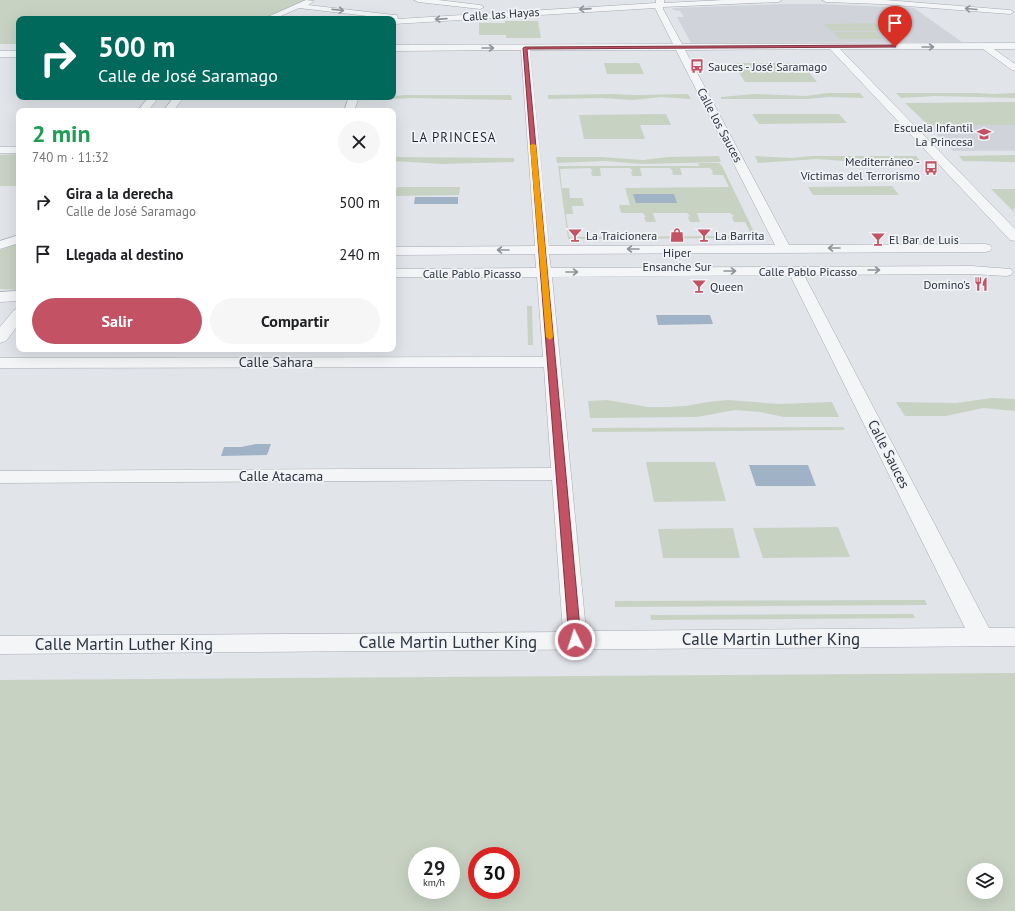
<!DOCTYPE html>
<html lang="es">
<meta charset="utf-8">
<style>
body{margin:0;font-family:"PT Sans",sans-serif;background:#f6f6f6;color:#202124;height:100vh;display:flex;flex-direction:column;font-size:15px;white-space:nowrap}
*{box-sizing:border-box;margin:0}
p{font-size:13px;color:#757577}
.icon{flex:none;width:22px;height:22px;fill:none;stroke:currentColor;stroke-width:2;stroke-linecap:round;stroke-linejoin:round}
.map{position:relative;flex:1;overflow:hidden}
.details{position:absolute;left:16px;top:108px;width:380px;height:244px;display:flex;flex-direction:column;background:#fff;border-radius:8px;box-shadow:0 4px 16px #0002}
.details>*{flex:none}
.hud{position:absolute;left:16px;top:16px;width:380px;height:84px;border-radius:8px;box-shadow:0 4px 16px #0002;background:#00695c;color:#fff;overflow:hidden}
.fabs{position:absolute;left:967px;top:863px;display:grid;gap:8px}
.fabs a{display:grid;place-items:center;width:36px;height:36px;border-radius:50%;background:#fff;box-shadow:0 4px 16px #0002;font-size:20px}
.speed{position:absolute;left:408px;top:847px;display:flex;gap:8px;font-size:20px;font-weight:700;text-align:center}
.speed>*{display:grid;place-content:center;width:52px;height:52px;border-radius:50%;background:#fff;box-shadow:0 4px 16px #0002;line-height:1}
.speed small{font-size:10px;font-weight:400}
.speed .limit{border:6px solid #d22;background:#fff;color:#111}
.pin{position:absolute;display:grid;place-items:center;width:34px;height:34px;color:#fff;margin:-41px -17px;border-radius:50% 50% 50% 0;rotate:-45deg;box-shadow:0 0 4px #0007}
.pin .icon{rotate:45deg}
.me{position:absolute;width:44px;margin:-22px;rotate:356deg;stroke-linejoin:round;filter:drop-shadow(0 0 3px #0008)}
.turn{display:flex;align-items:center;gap:14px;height:84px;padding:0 16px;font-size:18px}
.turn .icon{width:52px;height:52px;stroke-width:2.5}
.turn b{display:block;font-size:28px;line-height:34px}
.round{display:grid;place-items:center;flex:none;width:42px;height:42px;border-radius:21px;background:#f6f6f6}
.overview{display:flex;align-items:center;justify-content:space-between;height:68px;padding:0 16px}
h1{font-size:24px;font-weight:700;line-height:30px;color:#1e9e55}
.button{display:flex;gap:8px;margin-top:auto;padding:8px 16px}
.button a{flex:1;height:46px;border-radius:24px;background:#c25264;color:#fff;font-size:16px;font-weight:700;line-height:46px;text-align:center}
.button a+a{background:#f6f6f6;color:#202124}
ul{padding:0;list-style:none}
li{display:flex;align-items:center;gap:12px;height:52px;padding:0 16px}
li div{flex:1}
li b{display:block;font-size:15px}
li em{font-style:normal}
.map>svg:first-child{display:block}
.built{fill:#d0d4da}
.green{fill:#c7d2c3;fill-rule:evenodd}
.water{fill:#a0b2c5}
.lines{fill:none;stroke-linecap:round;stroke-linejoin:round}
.street-casing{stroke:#a7abb3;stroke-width:1}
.street{fill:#f4f5f7;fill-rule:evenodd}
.oneway{stroke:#90949b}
.route{fill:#c25264;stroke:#7e3541}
.slow{fill:#f59e0b}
.labels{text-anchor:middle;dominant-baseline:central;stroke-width:3.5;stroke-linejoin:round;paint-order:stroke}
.far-street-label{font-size:12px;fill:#2b333f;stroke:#f1f3f6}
.far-poi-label{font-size:12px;fill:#2b333f;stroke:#f1f3f6;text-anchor:start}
.far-neighbourhood-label{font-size:13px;letter-spacing:1px;fill:#1d2430;stroke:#f1f3f6}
.street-label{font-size:14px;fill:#2b333f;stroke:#f1f3f6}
.near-street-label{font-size:17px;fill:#2b333f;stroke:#f1f3f6}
</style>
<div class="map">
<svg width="1015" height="911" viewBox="0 0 1015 911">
<rect width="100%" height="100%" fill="#e1e4e9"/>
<g class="built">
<polygon points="786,4 820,4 914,8 962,42 691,43 677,17 684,17 680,11 673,10 672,8"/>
<polygon points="928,125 1015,125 1015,151 953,151"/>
</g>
<g class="green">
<polygon points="0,0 306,0 262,19 19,19 19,44 0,44"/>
<polygon points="505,21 538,21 541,38 506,38 506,35 479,35 479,23 505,23"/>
<polygon points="875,23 886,31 832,31 824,24"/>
<polygon points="833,32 875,32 883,39 839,39"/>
<polygon points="604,63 639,63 644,74 607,74"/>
<polygon points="733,63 798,63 802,64 817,82 745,82"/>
<polygon points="828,93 860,93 864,98 829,97 807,99 721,99 721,97 754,94 806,96"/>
<polygon points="896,93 977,93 993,94 1015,93 1015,98 935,96 901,98"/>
<path d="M614,94C639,96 663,94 688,94L691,99L661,97L633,100L600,98L548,99V95Z"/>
<polygon points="406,95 511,95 512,100 414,98 369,100 370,97 393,97 393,96"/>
<polygon points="197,97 339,97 338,100 305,99 286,100 195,100"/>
<polygon points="1015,102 1015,125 928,125 905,103"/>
<polygon points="666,114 671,125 640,125 645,139 584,139 579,115"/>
<polygon points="752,114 839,114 847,123 759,124"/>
<polygon points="19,154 19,186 0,186 0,155"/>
<polygon points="1015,155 1015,162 1011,162 963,161 959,156"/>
<polygon points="719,156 721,162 643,164 605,161 557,163 556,157 601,157 643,160 668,157"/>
<polygon points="755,156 792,158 812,156 916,156 920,161 860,162 817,159 758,163"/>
<polygon points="393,157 514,158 514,162 442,164 393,161"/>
<path d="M698,163H719L722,166L757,238L568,239L558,166H699ZM590,168L593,171L591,172L592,176H601L600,168H630L633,171L631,172L632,176H642L640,168H670L673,171L672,172L673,175H682L680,168H710L713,171L712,172L713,175H723L729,187L625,188L630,205H619L621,213H643L646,217H644L646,222H656L653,213H687L690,216L688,217L690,222H700L697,213H730L734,216L732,217L734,222H745L752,236L569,237L566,214H573L572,206H584L582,198H570L569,188H562L560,169Z"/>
<polygon points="892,186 899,195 813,195 808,187"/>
<polygon points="397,187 460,187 459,195 395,196"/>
<polygon points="991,189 1015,189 1015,208 1013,209 1015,213"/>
<polygon points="19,243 19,290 0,289 0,250"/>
<polygon points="527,306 532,306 533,345 528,345"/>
<polygon points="992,398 1015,399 1015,411 983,408 946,416 905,416 896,402 956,403"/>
<polygon points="607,400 648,407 667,407 686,406 708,402 728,400 779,404 832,402 839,417 784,417 760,412 735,410 697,417 590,418 588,401"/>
<polygon points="843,427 845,430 592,432 592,428"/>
<polygon points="646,462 715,462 726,501 654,502"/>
<polygon points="838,527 850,557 763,558 753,528"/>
<polygon points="733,528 740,558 663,558 658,529"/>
<polygon points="925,600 927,605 615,607 615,601"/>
<polygon points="913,614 915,618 651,620 650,615"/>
<path d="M1015,673V911H0V680ZM417,856H451V890H417ZM477,856H511V890H477ZM974,870H996V892H974Z"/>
</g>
<g class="water">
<polygon points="633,194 674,194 677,203 636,203"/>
<polygon points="415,197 458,197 458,204 414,204"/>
<polygon points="656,315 710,315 713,324 658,325"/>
<polygon points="256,444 271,444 267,455 221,456 224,447 241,447"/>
<polygon points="749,465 808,465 816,486 756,486"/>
</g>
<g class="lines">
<defs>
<g id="street">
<path d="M306,0L314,1L308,5L394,15H397L398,19L656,3V0H664V3L724,0H782L778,2L663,7V9L682,44L1015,43V49H994L1015,64V71L1012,70L983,49H840L1015,229V241L1010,240L830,49L685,50L789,245L985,244L990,245L992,248L990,251L985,252L549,254L551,268L972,266L1011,269L1013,272L1011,275L1006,276L972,274L804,275L989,628H1015V646L0,654V636L563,632L552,480L0,483V471L551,468L544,367L0,368V358L543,357L537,277H393V269L536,268L535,254L393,255V247L535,246L521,50L393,51V45L673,44L655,8L394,24L393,19L299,8L274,19H263ZM530,50H676L775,245L549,246ZM790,275L965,628L586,631L552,277Z"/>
<polygon points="414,0 438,0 480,5 484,7 480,9 418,2"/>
<polygon points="822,0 885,0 1010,10 1014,12 1010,14 881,4 826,2"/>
<rect x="0" y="51" width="19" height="6"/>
<polygon points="149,97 159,97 148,111 137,111"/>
<polygon points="174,97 184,97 173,111 163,111"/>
<polygon points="349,97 359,97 354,111 344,111"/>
<rect x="0" y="147" width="19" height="6"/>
<polygon points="19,235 19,243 0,249 0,241"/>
<polygon points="19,291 19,301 0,302 0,292"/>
<polygon points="19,308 19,324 6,341 0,343 0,327 14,310"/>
</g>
</defs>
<use href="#street" class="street-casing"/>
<use href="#street" class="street"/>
</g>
<defs><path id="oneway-shaft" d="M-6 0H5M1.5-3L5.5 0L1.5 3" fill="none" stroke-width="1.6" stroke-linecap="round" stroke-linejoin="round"/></defs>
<g class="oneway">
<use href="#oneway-shaft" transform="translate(585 9) rotate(176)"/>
<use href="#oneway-shaft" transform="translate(971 9) rotate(-175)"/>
<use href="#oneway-shaft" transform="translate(338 10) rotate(6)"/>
<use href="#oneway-shaft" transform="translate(441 19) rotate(176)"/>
<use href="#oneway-shaft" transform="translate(928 47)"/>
<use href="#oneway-shaft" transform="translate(488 48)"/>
<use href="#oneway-shaft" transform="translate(834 248) rotate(180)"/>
<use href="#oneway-shaft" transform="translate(633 249) rotate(180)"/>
<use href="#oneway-shaft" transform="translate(503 250) rotate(180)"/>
<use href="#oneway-shaft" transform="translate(874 270)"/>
<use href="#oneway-shaft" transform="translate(730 271)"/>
<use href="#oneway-shaft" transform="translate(572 272)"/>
</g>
<polygon class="route" points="895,45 896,47 527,49 581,640 579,644 575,645 571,644 569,640 523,48 525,47"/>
<polygon class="slow" points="533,144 536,145 553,337 550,340 546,337 530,145"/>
<defs>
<symbol id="bus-bare" viewBox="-9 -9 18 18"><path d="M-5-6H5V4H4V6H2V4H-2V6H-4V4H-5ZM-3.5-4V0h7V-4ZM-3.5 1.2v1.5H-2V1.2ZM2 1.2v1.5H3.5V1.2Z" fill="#c25264" stroke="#f1f3f6" stroke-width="2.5" paint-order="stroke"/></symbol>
<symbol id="school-bare" viewBox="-9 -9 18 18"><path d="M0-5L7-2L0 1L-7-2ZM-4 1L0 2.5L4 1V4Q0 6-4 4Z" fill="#c25264" stroke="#f1f3f6" stroke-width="2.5" paint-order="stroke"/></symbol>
<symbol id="bar-bare" viewBox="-9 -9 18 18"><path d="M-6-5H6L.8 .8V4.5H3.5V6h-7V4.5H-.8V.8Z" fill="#c25264" stroke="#f1f3f6" stroke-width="2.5" paint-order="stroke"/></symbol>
<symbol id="shop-bare" viewBox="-9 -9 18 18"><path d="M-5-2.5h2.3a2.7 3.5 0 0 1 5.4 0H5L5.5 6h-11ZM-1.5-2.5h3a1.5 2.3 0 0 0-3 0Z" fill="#c25264" stroke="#f1f3f6" stroke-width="2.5" paint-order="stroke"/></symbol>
<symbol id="restaurant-bare" viewBox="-9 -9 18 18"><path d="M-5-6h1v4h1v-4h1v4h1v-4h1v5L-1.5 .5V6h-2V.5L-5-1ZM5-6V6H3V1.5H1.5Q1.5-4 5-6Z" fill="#c25264" stroke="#f1f3f6" stroke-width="2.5" paint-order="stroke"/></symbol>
</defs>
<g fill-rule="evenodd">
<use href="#bus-bare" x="687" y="56" width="20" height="20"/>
<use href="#school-bare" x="974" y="124" width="20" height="20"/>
<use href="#bus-bare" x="921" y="158" width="20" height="20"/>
<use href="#bar-bare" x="565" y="225" width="20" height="20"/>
<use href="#shop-bare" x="667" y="225" width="20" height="20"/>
<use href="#bar-bare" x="694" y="225" width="20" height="20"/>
<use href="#bar-bare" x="868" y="229" width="20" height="20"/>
<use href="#restaurant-bare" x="971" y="274" width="20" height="20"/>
<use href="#bar-bare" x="689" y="276" width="20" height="20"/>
</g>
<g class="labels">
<g class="far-street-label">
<text transform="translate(501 14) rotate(-4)">Calle las Hayas</text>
<text transform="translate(720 125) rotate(62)">Calle los Sauces</text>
<text x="808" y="271">Calle Pablo Picasso</text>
<text x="472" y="273">Calle Pablo Picasso</text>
</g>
<g class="far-poi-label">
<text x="708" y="66">Sauces - José Saramago</text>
<text x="973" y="127" text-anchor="end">Escuela Infantil<tspan x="973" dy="14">La Princesa</tspan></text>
<text x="920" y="161" text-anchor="end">Mediterráneo -<tspan x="920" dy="14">Víctimas del Terrorismo</tspan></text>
<text x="586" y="235">La Traicionera</text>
<text x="715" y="235">La Barrita</text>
<text x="889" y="239">El Bar de Luis</text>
<text x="677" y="252" text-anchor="middle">Hiper<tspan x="677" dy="14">Ensanche Sur</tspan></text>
<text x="970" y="284" text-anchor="end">Domino's</text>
<text x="710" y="286">Queen</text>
</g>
<g class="far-neighbourhood-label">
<text x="454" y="137">LA PRINCESA</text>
</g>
<g class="street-label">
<text x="276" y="362">Calle Sahara</text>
<text transform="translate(889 454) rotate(63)">Calle Sauces</text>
<text x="281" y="476">Calle Atacama</text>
</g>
<g class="near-street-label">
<text x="771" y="639">Calle Martin Luther King</text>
<text x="448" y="642">Calle Martin Luther King</text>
<text x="124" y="644">Calle Martin Luther King</text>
</g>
</g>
</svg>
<div class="fabs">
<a><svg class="icon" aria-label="layers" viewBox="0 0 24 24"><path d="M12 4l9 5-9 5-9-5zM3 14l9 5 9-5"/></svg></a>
</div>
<div class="speed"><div>29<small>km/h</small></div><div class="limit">30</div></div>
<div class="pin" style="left:895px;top:47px;background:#d93025"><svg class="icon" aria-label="arrive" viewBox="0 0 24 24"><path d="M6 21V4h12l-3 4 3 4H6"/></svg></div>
<svg class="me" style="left:575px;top:640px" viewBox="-20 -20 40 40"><circle r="17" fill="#c25264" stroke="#fff" stroke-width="3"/><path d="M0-11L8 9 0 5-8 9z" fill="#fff"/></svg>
<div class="hud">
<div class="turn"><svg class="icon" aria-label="right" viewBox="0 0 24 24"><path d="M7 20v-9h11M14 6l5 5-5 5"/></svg><div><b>500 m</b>Calle de José Saramago</div></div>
</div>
<section class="details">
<div class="overview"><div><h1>2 min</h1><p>740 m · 11:32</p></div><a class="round"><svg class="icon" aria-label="close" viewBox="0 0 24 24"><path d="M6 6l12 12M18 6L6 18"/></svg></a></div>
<ul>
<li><svg class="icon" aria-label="right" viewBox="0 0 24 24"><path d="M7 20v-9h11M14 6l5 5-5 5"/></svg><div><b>Gira a la derecha</b><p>Calle de José Saramago</p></div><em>500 m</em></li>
<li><svg class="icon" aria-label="arrive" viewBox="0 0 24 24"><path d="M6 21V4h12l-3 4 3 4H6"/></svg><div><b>Llegada al destino</b></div><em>240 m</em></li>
</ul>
<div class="button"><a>Salir</a><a>Compartir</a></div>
</section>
</div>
